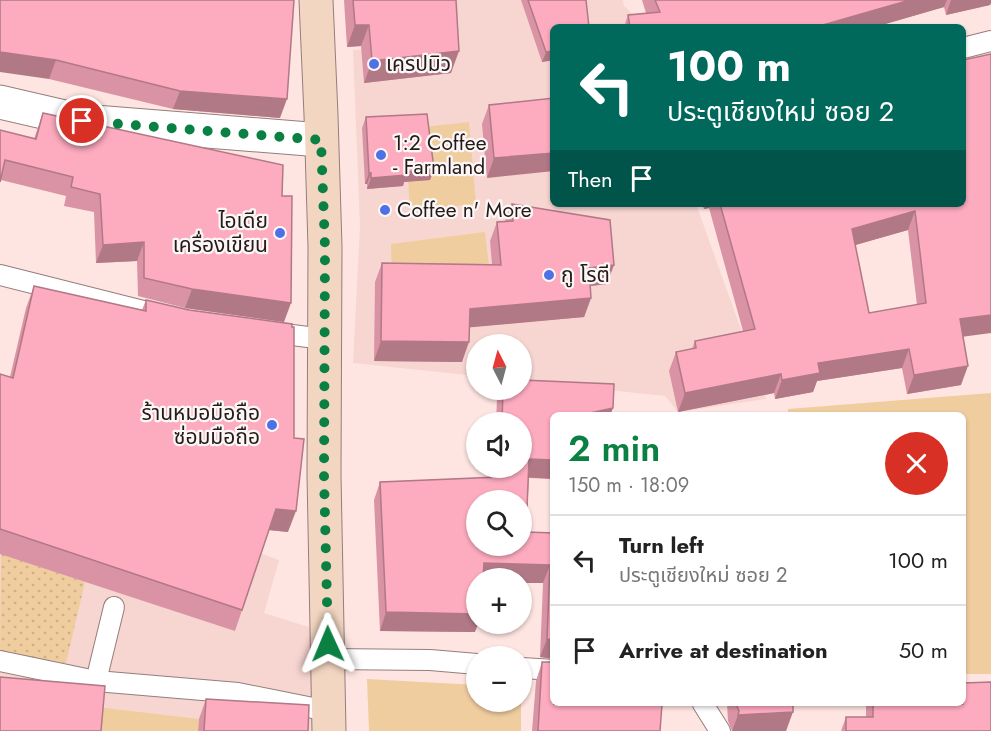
<!DOCTYPE html>
<meta charset="utf-8">
<style>
body{margin:0;font-family:Jost,"Noto Sans Thai",sans-serif;background:#f6f6f6;color:#222;height:100vh;display:flex;flex-direction:column;font-size:22px;white-space:nowrap}
*{box-sizing:border-box;margin:0}
p{font-size:20px;color:#767676}
.icon{flex:none;width:33px;height:33px;fill:none;stroke:currentColor;stroke-width:2;stroke-linecap:round;stroke-linejoin:round}
.map{position:relative;flex:1;overflow:hidden}
.details{position:absolute;left:550px;top:412px;width:416px;height:294px;display:flex;flex-direction:column;background:#fff;border-radius:9px;box-shadow:0 2px 4px #0004}
.details>*{flex:none}
.guide{position:absolute;left:550px;top:24px;width:416px;height:183px;border-radius:9px;box-shadow:0 2px 4px #0004;background:#00695c;color:#fff;overflow:hidden}
.needle{width:39px;rotate:354deg}
.buttons{position:absolute;left:466px;top:334px;display:grid;gap:12px}
.buttons a{display:grid;place-items:center;width:66px;height:66px;border-radius:50%;background:#fff;box-shadow:0 2px 4px #0004;font-size:30px}
.pin{position:absolute;display:grid;place-items:center;width:51px;height:51px;color:#fff;margin:-26px;border:3px solid #fff;border-radius:50%;box-shadow:0 2px 6px #0007}
.me{position:absolute;width:66px;margin:-33px;rotate:359deg;stroke-linejoin:round;filter:drop-shadow(0 0 4px #0008)}
.turn{display:flex;align-items:center;gap:21px;height:126px;padding:0 18px;font-size:27px}
.turn .icon{width:78px;height:78px;stroke-width:2.5}
.turn b{display:block;font-size:42px;line-height:51px}
.then{display:flex;align-items:center;height:57px;padding:0 18px;background:#0003;gap:12px;font-size:22px}
.round{display:grid;place-items:center;flex:none;width:63px;height:63px;border-radius:32px;background:#f6f6f6}
.headline{display:flex;align-items:center;justify-content:space-between;height:102px;padding:0 18px}
h1{font-size:36px;font-weight:600;line-height:45px;color:#0b8043}
ul{padding:0;list-style:none}
li{display:flex;align-items:center;gap:18px;height:90px;padding:0 18px;border-top:2px solid #e0e0e0}
li div{flex:1}
li b{display:block;font-size:22px}
li em{font-style:normal}
.map>svg:first-child{display:block}
.built{fill:#f7d5d1}
.grass{fill:#f0cd9f}
.garden{fill:url(#garden-dots)}
.lines{fill:none;stroke-linecap:round;stroke-linejoin:round}
.lane-casing{stroke:#947e7b;stroke-width:22}
.street-casing{stroke:#947e7b;stroke-width:35}
.secondary-casing{stroke:#947e7b;stroke-width:35}
.lane{stroke:#fff;stroke-width:20}
.street{stroke:#fff;stroke-width:33}
.secondary{stroke:#f3d6c2;stroke-width:33}
.wall{fill:#da93a4;fill-rule:evenodd}
.shaded-wall{fill:#b17886}
.building{fill:#fdabbf;stroke:#b17886;stroke-width:1.5;fill-rule:evenodd}
.route{stroke:#0b8043;stroke-width:10;stroke-dasharray:0 18}
.poi-dot{fill:#4e71e5;stroke:#fcf7f6;stroke-width:2}
.labels{text-anchor:middle;dominant-baseline:central;stroke-width:4.5;stroke-linejoin:round;paint-order:stroke}
.poi-label{font-size:21px;fill:#231b1a;stroke:#fcf7f6;text-anchor:start}
</style>
<div class="map">
<svg width="991" height="731" viewBox="0 0 991 731">
<defs>
<pattern id="garden-dots" width="8" height="8" patternUnits="userSpaceOnUse" patternTransform="scale(1.5)"><rect width="8" height="8" fill="#f0cd9f"/><path d="M2 2h.1M6 6h.1" fill="none" stroke="#ceaf88" stroke-width="1.8" stroke-linecap="round"/></pattern>
</defs>
<rect width="100%" height="100%" fill="#fee5e1"/>
<g class="built">
<polygon points="454,0 623,0 624,6 647,27 554,27 554,204 696,204 766,399 678,412 665,396 522,381 522,345 477,345 477,376 353,363 360,226 353,50 455,43"/>
<polygon points="0,389 80,488 279,560 264,613 318,630 314,731 0,731"/>
</g>
<g class="grass">
<polygon points="469,122 476,204 410,211 405,129"/>
<polygon points="485,232 490,275 392,282 391,244"/>
<polygon points="991,393 991,674 963,674 963,416 788,416 788,409"/>
<polygon points="367,679 477,685 477,702 521,702 521,731 369,731"/>
<polygon points="97,707 199,719 198,731 95,731"/>
</g>
<polygon class="garden" points="1,554 85,582 66,663 0,653"/>
<g class="lines">
<defs>
<g id="lane">
<polyline points="963,48 991,41"/>
<polyline points="0,275 159,315"/>
<polyline points="268,332 324,339"/>
<polyline points="328,659 430,660 477,664"/>
<polyline points="0,661 96,681 238,693 328,711"/>
<polyline points="522,668 554,670"/>
<polyline points="96,681 114,607"/>
<polyline points="703,704 720,731"/>
</g>
<polyline id="street" points="0,102 82,121 321,140"/>
<polyline id="secondary" points="316,0 321,115 325,247 324,475 329,731"/>
</defs>
<use href="#lane" class="lane-casing"/>
<use href="#street" class="street-casing"/>
<use href="#secondary" class="secondary-casing"/>
<use href="#lane" class="lane"/>
<use href="#street" class="street"/>
<use href="#secondary" class="secondary"/>
</g>
<g class="wall">
<polygon points="0,0 280,118 173,109 49,79"/>
<polygon points="344,0 456,0 451,73 364,83 361,46 347,47"/>
<polygon points="521,0 586,0 554,60 542,62"/>
<polygon points="642,0 991,0 991,3 990,5 946,15 944,7 875,27 624,27 628,15 646,13"/>
<polygon points="554,98 487,178 482,124 489,105"/>
<polygon points="43,113 282,196 284,322 185,308 138,296 137,261 96,263 94,212 64,206 66,196 1,180 0,130 34,139"/>
<polygon points="366,117 434,169 430,180 404,182 403,186 367,189 367,184 365,184 362,128"/>
<polygon points="512,204 607,284 590,286 591,298 584,317 469,327 462,362 374,361 375,282 382,263 492,264 490,241 497,222 505,221"/>
<path d="M702,204H963V337L961,385L907,394L902,368L817,381L813,392L775,399L774,393L678,412L669,371L676,352L692,349L695,341L743,331L709,208L704,209ZM908,230L917,305L869,313L855,245Z"/>
<polygon points="34,286 142,310 146,300 288,532 269,530 235,631 0,554 0,374 10,377 26,308"/>
<polygon points="500,390 522,390 554,416 554,479 529,478 526,532 554,533 554,659 540,657 543,583 477,579 475,632 380,631 374,500 380,482 493,477 494,468 522,468 522,423 496,423 497,398"/>
<polygon points="542,662 660,731 532,731 536,681"/>
<polygon points="206,699 308,731 198,731 199,719"/>
<polygon points="727,704 793,704 786,731 732,731 728,721"/>
<polygon points="866,704 963,704 991,731 841,731 846,717 866,717"/>
</g>
<g class="shaded-wall">
<polygon points="910,0 947,0 944,7 875,27 816,27"/>
<polygon points="951,0 991,0 991,3 990,5 946,15"/>
<polygon points="355,25 369,25 361,46 347,47"/>
<polygon points="459,51 451,73 364,83 372,61"/>
<polygon points="554,51 554,60 542,62 546,52"/>
<polygon points="0,52 56,60 49,79 0,72"/>
<polygon points="180,91 287,99 280,118 173,109"/>
<polygon points="554,153 554,171 487,178 494,158"/>
<polygon points="434,169 430,180 404,182 403,186 367,189 371,178 406,172"/>
<polygon points="369,173 371,173 367,184 365,184"/>
<polygon points="706,204 710,204 709,208 704,209"/>
<polygon points="915,211 908,230 845,248 852,229"/>
<polygon points="144,242 137,261 96,263 103,245"/>
<polygon points="614,265 607,284 582,287 589,268"/>
<polygon points="192,289 291,303 284,322 185,308"/>
<polygon points="591,298 584,317 463,328 470,309"/>
<polygon points="991,315 991,333 953,338 960,319"/>
<polygon points="381,341 469,342 462,362 374,361"/>
<polygon points="909,349 902,368 817,381 813,392 775,399 782,380 818,363"/>
<polygon points="968,366 961,385 907,394 914,375"/>
<polygon points="781,374 774,393 678,412 685,393"/>
<polygon points="613,408 610,416 577,416"/>
<polygon points="529,459 554,460 554,479 523,477"/>
<polygon points="276,509 296,511 288,532 268,530"/>
<polygon points="484,563 550,565 543,583 522,583 522,579 478,579"/>
<polygon points="386,612 477,614 477,624 478,624 475,632 380,631"/>
<polygon points="547,639 554,640 554,659 540,657"/>
<polygon points="793,712 786,731 732,731 738,715"/>
</g>
<g class="building">
<polygon points="0,0 294,0 287,99 180,91 56,60 0,52"/>
<polygon points="353,0 456,0 459,51 372,61 369,25 355,25"/>
<polygon points="528,0 586,0 589,27 554,27 554,51 546,52"/>
<polygon points="655,0 910,0 816,27 630,27 628,15 660,12"/>
<path d="M991,54V315L960,319L968,366L914,375L909,349L818,363L820,373L782,380L781,374L685,393L676,352L696,348L695,341L755,329L720,204H963V60ZM915,211L926,303L869,313L852,229Z"/>
<polygon points="554,98 554,153 494,158 489,105"/>
<polygon points="43,113 283,165 282,196 292,196 291,303 192,289 144,278 144,242 103,245 100,194 71,187 73,177 5,160 0,182 0,130 36,139"/>
<polygon points="427,114 434,169 406,172 407,175 371,178 371,173 369,173 366,117"/>
<polygon points="512,204 610,220 614,265 589,268 591,298 470,309 469,342 381,341 382,263 501,265 497,222 513,221"/>
<polygon points="34,286 146,311 146,300 189,310 292,324 292,327 294,327 294,438 304,439 296,511 276,509 242,610 0,529 0,374 13,378"/>
<path d="M522,380L614,384L613,408L577,416H554V460L529,459L526,532L554,533V640L547,639L550,565L484,563L483,579H477V614L386,612L380,482L499,477L500,468H522V423H502L503,390H522ZM477,501H522V546H477Z"/>
<polygon points="542,662 554,662 554,704 662,704 660,731 538,731"/>
<polygon points="0,677 105,686 101,731 0,731"/>
<polygon points="991,682 991,731 846,731 846,717 873,717 873,704 963,704 963,683"/>
<polygon points="206,699 309,705 308,731 204,731"/>
<polygon points="736,704 793,704 793,712 738,715 739,711"/>
</g>
<g class="lines">
<polyline class="route" points="82,121 321,140 325,247 324,475 328,644"/>
</g>
<g class="poi-dot">
<circle cx="374" cy="64" r="6"/>
<circle cx="381" cy="155" r="6"/>
<circle cx="385" cy="210" r="6"/>
<circle cx="280" cy="233" r="6"/>
<circle cx="549" cy="275" r="6"/>
<circle cx="272" cy="425" r="6"/>
</g>
<g class="labels">
<g class="poi-label">
<text x="386" y="64">เครปมิว</text>
<text x="393" y="143">1:2 Coffee<tspan x="393" dy="24">- Farmland</tspan></text>
<text x="397" y="210">Coffee n' More</text>
<text x="268" y="221" text-anchor="end">ไอเดีย<tspan x="268" dy="24">เครื่องเขียน</tspan></text>
<text x="561" y="275">กู โรตี</text>
<text x="260" y="413" text-anchor="end">ร้านหมอมือถือ<tspan x="260" dy="24">ซ่อมมือถือ</tspan></text>
</g>
</g>
</svg>
<div class="buttons">
<a><svg class="needle" viewBox="-14 -14 28 28"><path d="M0-13l5 13h-10z" fill="#e53935"/><path d="M0 13l5-13h-10z" fill="#767676"/></svg></a>
<a><svg class="icon" aria-label="sound" viewBox="0 0 24 24"><path d="M4 9h4l5-4v14l-5-4H4zM17 9q2 3 0 6"/></svg></a>
<a><svg class="icon" aria-label="search" viewBox="0 0 24 24"><circle cx="10" cy="10" r="6"/><path d="M15 15l6 6"/></svg></a>
<a>+</a>
<a>−</a>
</div>
<div class="pin" style="left:82px;top:121px;background:#d93025"><svg class="icon" aria-label="arrive" viewBox="0 0 24 24"><path d="M6 21V4h12l-3 4 3 4H6"/></svg></div>
<svg class="me" style="left:328px;top:644px" viewBox="-20 -20 40 40"><path d="M0-17L14 15 0 8-14 15z" fill="#0b8043" stroke="#fff" stroke-width="4"/></svg>
<div class="guide">
<div class="turn"><svg class="icon" aria-label="left" viewBox="0 0 24 24"><path d="M17 20v-9H6M10 6l-5 5 5 5"/></svg><div><b>100 m</b>ประตูเชียงใหม่ ซอย 2</div></div>
<div class="then">Then<svg class="icon" aria-label="arrive" viewBox="0 0 24 24"><path d="M6 21V4h12l-3 4 3 4H6"/></svg></div>
</div>
<section class="details">
<div class="headline"><div><h1>2 min</h1><p>150 m · 18:09</p></div><a class="round" style="background:#d93025;color:#fff"><svg class="icon" aria-label="close" viewBox="0 0 24 24"><path d="M6 6l12 12M18 6L6 18"/></svg></a></div>
<ul>
<li><svg class="icon" aria-label="left" viewBox="0 0 24 24"><path d="M17 20v-9H6M10 6l-5 5 5 5"/></svg><div><b>Turn left</b><p>ประตูเชียงใหม่ ซอย 2</p></div><em>100 m</em></li>
<li><svg class="icon" aria-label="arrive" viewBox="0 0 24 24"><path d="M6 21V4h12l-3 4 3 4H6"/></svg><div><b>Arrive at destination</b></div><em>50 m</em></li>
</ul>
</section>
</div>
